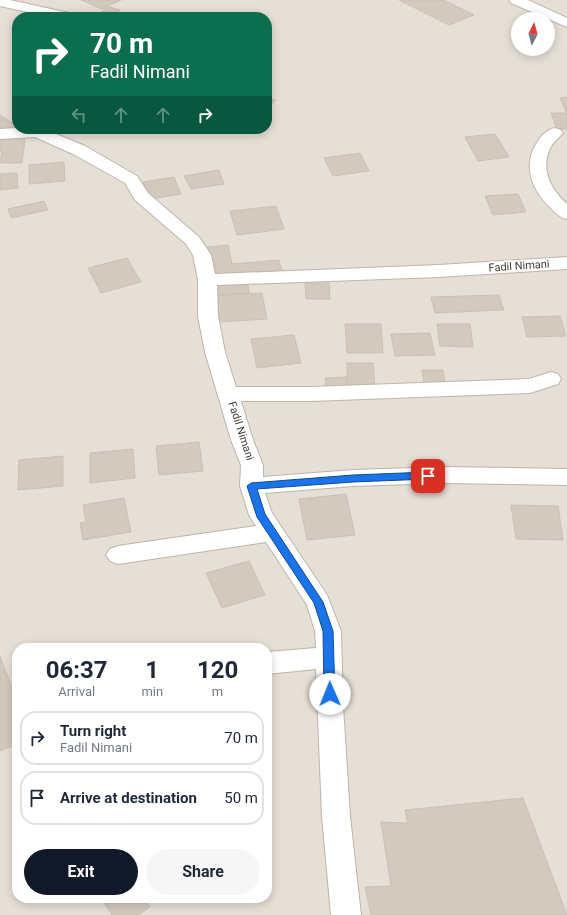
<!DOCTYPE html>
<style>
body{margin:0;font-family:Roboto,sans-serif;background:#f6f6f7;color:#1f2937;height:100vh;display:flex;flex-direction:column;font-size:15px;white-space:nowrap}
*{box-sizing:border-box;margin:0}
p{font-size:13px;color:#747a83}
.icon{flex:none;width:22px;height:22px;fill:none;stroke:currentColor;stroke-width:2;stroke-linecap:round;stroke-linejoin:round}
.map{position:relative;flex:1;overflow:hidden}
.sheet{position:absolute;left:12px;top:643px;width:260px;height:260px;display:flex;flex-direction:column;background:#fff;border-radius:16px;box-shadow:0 2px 10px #0003}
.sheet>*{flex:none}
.guide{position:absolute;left:12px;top:12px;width:260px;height:122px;border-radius:16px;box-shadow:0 2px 10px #0003;background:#0b6e4f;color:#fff;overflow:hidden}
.needle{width:26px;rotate:6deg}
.controls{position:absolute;left:511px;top:12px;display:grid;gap:8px}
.controls a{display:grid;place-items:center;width:44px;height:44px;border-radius:50%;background:#fff;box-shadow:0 2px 10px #0003;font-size:20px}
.pin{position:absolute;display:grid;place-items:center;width:34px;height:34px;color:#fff;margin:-17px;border-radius:8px;box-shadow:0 2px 6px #0006}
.me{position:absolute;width:44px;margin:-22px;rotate:359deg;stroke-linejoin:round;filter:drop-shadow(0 0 3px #0008)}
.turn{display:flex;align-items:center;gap:14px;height:84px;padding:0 12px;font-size:18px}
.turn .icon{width:52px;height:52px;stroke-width:2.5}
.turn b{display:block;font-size:28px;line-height:34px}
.lanes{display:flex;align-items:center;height:38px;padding:0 12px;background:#0003;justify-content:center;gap:20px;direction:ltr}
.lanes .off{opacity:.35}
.eta{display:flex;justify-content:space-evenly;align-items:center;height:68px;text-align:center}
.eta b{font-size:24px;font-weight:700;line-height:28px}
.action{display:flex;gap:8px;margin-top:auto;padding:8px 12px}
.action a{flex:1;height:46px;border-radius:24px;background:#111827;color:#fff;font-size:16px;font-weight:700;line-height:46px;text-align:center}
.action a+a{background:#f6f6f7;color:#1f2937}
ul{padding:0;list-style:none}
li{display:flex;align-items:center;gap:12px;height:54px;margin:0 8px 6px;padding:0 4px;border:2px solid #e0e1e3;border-radius:16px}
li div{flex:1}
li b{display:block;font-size:15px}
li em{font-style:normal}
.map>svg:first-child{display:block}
.residential{fill:#e6dfd6;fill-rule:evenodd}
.building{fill:#d3c9be;stroke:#cdc0b2}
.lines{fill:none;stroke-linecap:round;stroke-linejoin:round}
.minor-casing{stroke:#bdb5ab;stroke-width:2}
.minor{fill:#fff;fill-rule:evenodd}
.route{fill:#1a73e8;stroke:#114b97}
.labels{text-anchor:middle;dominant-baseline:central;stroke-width:3.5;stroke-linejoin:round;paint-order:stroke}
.street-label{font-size:11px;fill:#453e37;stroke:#fff}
</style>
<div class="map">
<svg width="567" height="915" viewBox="0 0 567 915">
<rect width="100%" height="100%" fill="#f2eee8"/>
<path class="residential" d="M0,0H567V915H0ZM17,17H267V129H17ZM518,19H548V49H518ZM17,648H267V898H17Z"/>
<g class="building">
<polygon points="81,0 121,0 102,9"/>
<polygon points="399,0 444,0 474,15 449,25"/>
<polygon points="109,7 120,10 110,17 94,17"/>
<polygon points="567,97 567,112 566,112 560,98"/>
<polygon points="267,98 275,100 267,111"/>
<polygon points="551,113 567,113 567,129 557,129"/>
<polygon points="0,115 17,126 5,131 0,128"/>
<polygon points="495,134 509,157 478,161 465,137"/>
<polygon points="25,139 22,163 0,163 2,152 0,152 0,140"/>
<polygon points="360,153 369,171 333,176 324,158"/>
<polygon points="64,162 65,181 29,184 29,165"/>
<polygon points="219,170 224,184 191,189 184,176"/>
<polygon points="17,173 18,188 0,190 0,174"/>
<polygon points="174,177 181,194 150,199 143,182"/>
<polygon points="518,194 526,212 493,215 485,196"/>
<polygon points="44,201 48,210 11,218 8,209"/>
<polygon points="276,206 284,229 237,235 230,211"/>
<polygon points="228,245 232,264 279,260 282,272 212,278 207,247"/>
<polygon points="127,258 141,282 101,293 88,268"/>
<polygon points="248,283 249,293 215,295 214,285"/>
<polygon points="305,283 329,283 330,299 306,299"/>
<polygon points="262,293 267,319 218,322 215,296"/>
<polygon points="499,295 504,310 435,313 431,297"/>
<polygon points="560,316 566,336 527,337 522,317"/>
<polygon points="345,324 381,324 383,353 347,353"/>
<polygon points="437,324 470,324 473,347 440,346"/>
<polygon points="430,333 435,355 395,356 391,334"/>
<polygon points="294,335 301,363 257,368 251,339"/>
<polygon points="347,363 373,363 375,389 347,388"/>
<polygon points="422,370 443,370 445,384 424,384"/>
<polygon points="347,377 347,388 326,389 325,378"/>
<polygon points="199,442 203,471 159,475 156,446"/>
<polygon points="133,449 135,478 90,483 90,453"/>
<polygon points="63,456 63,486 18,490 19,460"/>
<polygon points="346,494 355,535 307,540 299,499"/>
<polygon points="124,498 131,532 83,540 80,523 86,522 83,505"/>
<polygon points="511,505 558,506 563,540 516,539"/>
<polygon points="249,561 265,595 222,608 206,573"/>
<polygon points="0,656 17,700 17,744 0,751"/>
<polygon points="523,798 567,915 371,915 365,887 391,886 381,822 408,823 405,810"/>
<polygon points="101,898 144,898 150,907 138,915 112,915"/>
</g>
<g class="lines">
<defs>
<g id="minor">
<polygon points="0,0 10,0 69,13 74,14 76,17 49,17 0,6"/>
<polygon points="509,0 528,0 567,18 567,27 511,3"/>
<polygon points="17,128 44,129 85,146 137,176 148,193 199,237 211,255 215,274 439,265 567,257 567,269 439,277 217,285 218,316 225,352 236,387 310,387 529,379 551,372 558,374 561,379 558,384 530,393 310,401 241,401 253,440 263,465 263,477 353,470 443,467 567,469 567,485 443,483 353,486 265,493 272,513 327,595 341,631 343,706 350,816 361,915 331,915 322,816 316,669 267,674 267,652 316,648 315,631 307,605 266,542 118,564 110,561 106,555 110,549 118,546 256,526 249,515 240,486 241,465 231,440 205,352 198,316 198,280 193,255 186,244 135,200 125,183 73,154 35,137 0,139 0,129"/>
<path d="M555,128L561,130L563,133C560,137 555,140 552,145C539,167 550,189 567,204V219C559,217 555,213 550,207C531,190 522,163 538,141C543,134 547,130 555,128Z"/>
</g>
</defs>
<use href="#minor" class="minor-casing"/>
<use href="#minor" class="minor"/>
</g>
<polygon class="route" points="428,472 432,476 428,479 353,482 257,489 265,514 323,602 333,631 335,694 334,697 330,699 326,697 324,694 323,631 314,603 257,517 247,486 251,483 353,475"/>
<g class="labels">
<g class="street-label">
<text transform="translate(519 266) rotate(-4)">Fadil Nimani</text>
<text transform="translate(241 431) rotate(72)">Fadil Nimani</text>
</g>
</g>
</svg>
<div class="controls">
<a><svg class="needle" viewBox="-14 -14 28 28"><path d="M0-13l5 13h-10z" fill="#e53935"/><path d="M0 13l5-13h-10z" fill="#747a83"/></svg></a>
</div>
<div class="pin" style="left:428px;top:476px;background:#d93025"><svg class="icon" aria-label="arrive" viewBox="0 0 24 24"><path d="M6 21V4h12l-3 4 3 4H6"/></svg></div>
<svg class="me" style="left:330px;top:694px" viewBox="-20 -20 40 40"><circle r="19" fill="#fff"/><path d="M0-13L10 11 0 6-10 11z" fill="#1a73e8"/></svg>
<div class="guide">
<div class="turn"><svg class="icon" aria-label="right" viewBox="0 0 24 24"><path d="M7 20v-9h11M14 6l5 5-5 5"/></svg><div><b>70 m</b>Fadil Nimani</div></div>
<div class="lanes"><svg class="icon off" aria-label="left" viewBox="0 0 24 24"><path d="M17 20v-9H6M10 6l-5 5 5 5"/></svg><svg class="icon off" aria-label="ahead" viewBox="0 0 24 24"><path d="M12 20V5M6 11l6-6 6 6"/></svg><svg class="icon off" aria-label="ahead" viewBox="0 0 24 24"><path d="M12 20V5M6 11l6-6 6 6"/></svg><svg class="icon" aria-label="right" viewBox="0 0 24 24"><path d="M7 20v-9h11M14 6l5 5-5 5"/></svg></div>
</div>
<section class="sheet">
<div class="eta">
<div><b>06:37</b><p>Arrival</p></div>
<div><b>1</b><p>min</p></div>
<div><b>120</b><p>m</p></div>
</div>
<ul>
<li><svg class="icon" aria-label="right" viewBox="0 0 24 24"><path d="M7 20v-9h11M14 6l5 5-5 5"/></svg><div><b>Turn right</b><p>Fadil Nimani</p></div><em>70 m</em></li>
<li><svg class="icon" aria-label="arrive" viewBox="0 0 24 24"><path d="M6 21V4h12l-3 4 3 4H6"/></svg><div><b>Arrive at destination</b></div><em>50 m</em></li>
</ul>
<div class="action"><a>Exit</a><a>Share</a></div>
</section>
</div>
